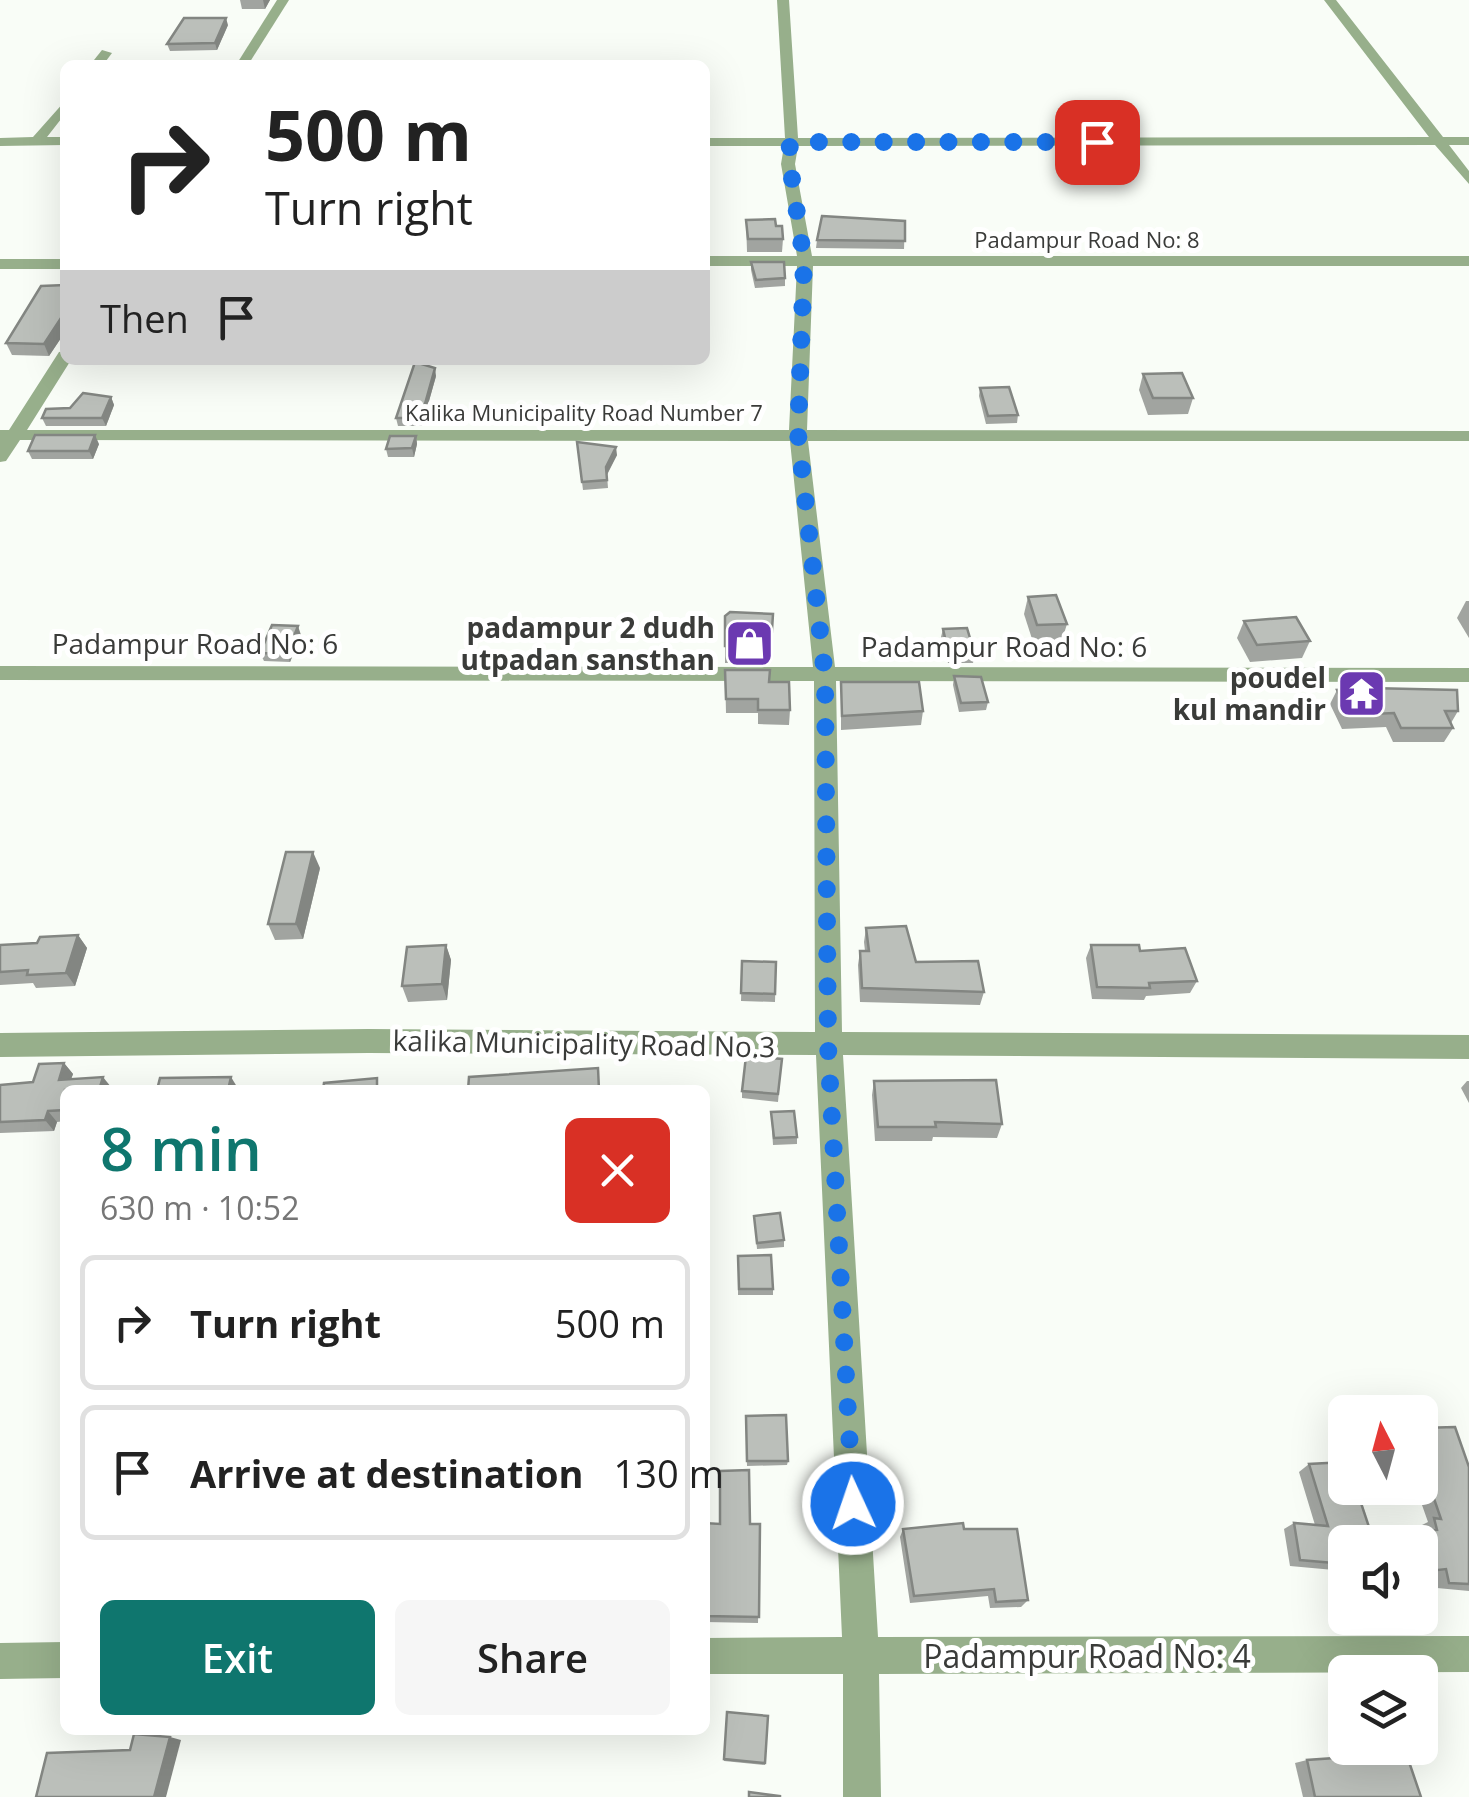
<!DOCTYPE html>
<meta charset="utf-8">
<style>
body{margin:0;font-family:"Open Sans",sans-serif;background:#f6f6f6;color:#222;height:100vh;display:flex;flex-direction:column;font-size:38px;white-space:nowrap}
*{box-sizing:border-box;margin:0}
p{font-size:32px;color:#767676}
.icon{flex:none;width:55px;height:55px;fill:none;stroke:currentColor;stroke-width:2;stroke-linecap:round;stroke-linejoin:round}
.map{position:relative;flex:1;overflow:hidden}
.sheet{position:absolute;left:60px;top:1085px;width:650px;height:650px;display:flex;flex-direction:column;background:#fff;border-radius:15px;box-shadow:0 10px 40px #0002}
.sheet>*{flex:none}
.top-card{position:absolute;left:60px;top:60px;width:650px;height:305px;border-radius:15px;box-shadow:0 10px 40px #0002;background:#fff;color:#222;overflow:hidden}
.needle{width:65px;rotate:354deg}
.tools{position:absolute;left:1328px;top:1395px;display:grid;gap:20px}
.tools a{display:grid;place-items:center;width:110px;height:110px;border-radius:15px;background:#fff;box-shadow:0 10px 40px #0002;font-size:50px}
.pin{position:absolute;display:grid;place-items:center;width:85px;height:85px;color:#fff;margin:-42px;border-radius:20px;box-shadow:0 5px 15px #0006}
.me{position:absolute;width:110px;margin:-55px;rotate:357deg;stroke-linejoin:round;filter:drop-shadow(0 0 8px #0008)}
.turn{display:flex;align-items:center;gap:35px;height:210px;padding:0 40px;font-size:45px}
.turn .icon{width:130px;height:130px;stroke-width:2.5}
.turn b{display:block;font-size:70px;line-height:85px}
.then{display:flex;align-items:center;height:95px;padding:0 40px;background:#0003;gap:20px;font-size:38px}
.round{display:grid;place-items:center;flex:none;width:105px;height:105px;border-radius:15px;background:#f6f6f6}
.head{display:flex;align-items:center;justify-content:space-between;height:170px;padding:0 40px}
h1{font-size:60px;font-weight:600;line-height:75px;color:#0f766e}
.action{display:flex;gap:20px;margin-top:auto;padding:20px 40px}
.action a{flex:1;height:115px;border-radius:15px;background:#0f766e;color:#fff;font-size:40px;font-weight:600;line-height:115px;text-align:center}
.action a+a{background:#f6f6f6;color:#222}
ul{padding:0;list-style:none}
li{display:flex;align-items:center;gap:30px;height:135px;margin:0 20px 15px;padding:0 20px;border:5px solid #e0e0e0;border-radius:15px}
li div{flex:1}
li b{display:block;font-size:38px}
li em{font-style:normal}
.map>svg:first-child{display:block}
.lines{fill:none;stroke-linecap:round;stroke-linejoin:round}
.minor{fill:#97af8b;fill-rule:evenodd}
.wall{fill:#a1a4a0}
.shaded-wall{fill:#838682}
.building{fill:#bbbfba;stroke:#838682;stroke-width:2.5}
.route{stroke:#1a73e8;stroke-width:18;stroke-dasharray:0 32.4}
.labels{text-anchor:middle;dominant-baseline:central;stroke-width:10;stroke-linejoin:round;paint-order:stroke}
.far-street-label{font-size:22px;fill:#3a3b39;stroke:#fff}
.poi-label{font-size:28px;font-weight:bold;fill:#3a3b39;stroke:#fff;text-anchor:end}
.street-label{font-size:28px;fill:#3a3b39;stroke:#fff}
.near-street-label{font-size:32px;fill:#3a3b39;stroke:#fff}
</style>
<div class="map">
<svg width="1469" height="1797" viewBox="0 0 1469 1797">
<rect width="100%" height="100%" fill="#f9fdf7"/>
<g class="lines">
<g class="minor">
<polygon points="277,0 289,0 248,65 236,65"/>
<polygon points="777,0 789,0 798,138 1429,137 1324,0 1336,0 1443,137 1469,137 1469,145 1449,145 1469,171 1469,184 1435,145 798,146 795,164 812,256 1469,256 1469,266 813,266 807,430 1469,431 1469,441 808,441 835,667 1469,668 1469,682 836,681 842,1032 1469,1035 1469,1059 843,1055 878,1637 1469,1636 1469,1672 879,1674 881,1797 843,1797 843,1674 705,1674 705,1638 842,1637 816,1055 368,1053 0,1057 0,1033 368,1029 815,1032 814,681 0,680 0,666 813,667 790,441 20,440 6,461 0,462 0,430 9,430 59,352 65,351 65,360 71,360 27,430 789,430 797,266 705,266 705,256 797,256 781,164 784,146 705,146 705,138 785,138"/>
<polygon points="102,50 112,53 103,65 90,65"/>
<polygon points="65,101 65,114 47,137 65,137 65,145 0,146 0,138 33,137"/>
<rect x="0" y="259" width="65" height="10"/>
<polygon points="65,1642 65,1678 0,1679 0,1643"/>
</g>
</g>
<g class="wall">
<polygon points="240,0 270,0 265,9 242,9"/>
<polygon points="228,25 217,50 170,51 167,44"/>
<polygon points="1060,110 1099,126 1097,134 1069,134 1059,117"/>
<polygon points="1080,142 1110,146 1108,153 1082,154 1079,149"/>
<polygon points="746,220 776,226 783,239 782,252 747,252"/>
<polygon points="905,221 904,249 816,248 817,240"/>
<polygon points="751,262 785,278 785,286 755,288 751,270"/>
<polygon points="65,285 65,332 49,356 12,355 6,343"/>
<polygon points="1143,374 1193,398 1188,414 1148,415 1139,390"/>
<polygon points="436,376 422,426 398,426 396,418"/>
<polygon points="980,388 1018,415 1017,423 986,424 979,396"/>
<polygon points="111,397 114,405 106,426 46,426 42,418 70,408"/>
<polygon points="416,436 417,444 414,457 388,457 386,449"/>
<polygon points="577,442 617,455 607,475 608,488 583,490"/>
<polygon points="99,444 93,459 32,459 28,451"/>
<polygon points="1028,597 1067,624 1062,640 1033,642 1024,614"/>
<polygon points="1466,601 1469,601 1469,638 1457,618"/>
<polygon points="773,614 771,663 725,663 725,616"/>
<polygon points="1244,621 1310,641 1302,658 1250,662 1237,638"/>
<polygon points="943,629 975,655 973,663 948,663 941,637"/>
<polygon points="301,635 290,662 264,661 260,653"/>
<polygon points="725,670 769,682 790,710 789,725 758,724 758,713 726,713"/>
<polygon points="954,676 988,702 986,710 959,712 953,685"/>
<polygon points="841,682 923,711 921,725 841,730"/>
<polygon points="1337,690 1458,711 1451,723 1453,728 1444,742 1393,742 1386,727 1342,729 1330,704"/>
<polygon points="320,868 303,939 275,940 268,924"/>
<polygon points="866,928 916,962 984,992 980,1005 860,1002 858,965 860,951 865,951 864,942"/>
<polygon points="78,935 87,948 75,986 36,988 33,983 0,985 0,945 37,943"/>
<polygon points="446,945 451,960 447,1000 408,1002 402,986"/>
<polygon points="1091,945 1140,951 1197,981 1190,993 1146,996 1144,1000 1092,999 1086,958"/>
<polygon points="742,961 776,962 775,1002 741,1001"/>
<polygon points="782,1059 778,1102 742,1098 742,1091"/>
<polygon points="64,1063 73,1074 71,1079 111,1087 65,1090 65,1121 57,1122 54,1131 0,1133 0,1085 33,1082"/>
<polygon points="874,1081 1002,1124 997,1138 933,1137 932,1141 875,1141 872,1095"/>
<polygon points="1467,1081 1469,1081 1469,1103 1461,1088"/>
<polygon points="771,1112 797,1137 797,1144 773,1145"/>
<polygon points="754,1216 784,1240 784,1247 757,1249"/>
<polygon points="738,1256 773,1289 773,1295 738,1295"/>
<polygon points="746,1416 788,1461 787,1465 747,1466"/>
<polygon points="1420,1428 1469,1467 1469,1591 1437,1588 1434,1575 1420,1577 1420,1542 1345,1542 1345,1571 1290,1566 1284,1529 1294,1523 1315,1525 1299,1472 1309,1464 1372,1536 1424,1531 1422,1525 1428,1522 1416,1488 1420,1488"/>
<polygon points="705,1523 760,1524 758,1623 705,1622"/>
<polygon points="903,1529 964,1529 1028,1600 1021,1607 990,1608 988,1596 910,1603 900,1537"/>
<polygon points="727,1712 768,1716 765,1765 724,1761"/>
<polygon points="1307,1760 1421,1797 1303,1797 1295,1763"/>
</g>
<g class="shaded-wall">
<polygon points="263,0 270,0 265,9"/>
<polygon points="226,18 228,25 217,50 215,43"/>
<polygon points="65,312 65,332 49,356 44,344"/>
<polygon points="435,368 436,376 422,426 421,418"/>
<polygon points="111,397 114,405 106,426 102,418"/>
<polygon points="95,435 99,444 93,459 89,451"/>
<polygon points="416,436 417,444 414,457 412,448"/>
<polygon points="616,447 617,455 606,476 606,467"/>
<polygon points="298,626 301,635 290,662 287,654"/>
<polygon points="313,852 320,868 303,939 296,924"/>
<polygon points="78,935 87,948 75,986 66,973"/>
<polygon points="446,945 451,960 447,1000 442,984"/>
<polygon points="64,1063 73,1074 67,1090 59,1080"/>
<polygon points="103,1077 111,1087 110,1090 99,1090"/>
<polygon points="231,1077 239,1090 228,1090"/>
<polygon points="48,1111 57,1122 54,1131 45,1120"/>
<polygon points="170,1737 181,1740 166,1797 154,1797"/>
</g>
<g class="building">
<polygon points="184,18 226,18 215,43 167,44"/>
<polygon points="1090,109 1099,126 1071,126 1060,110"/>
<polygon points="1080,142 1107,142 1110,146 1084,147"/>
<polygon points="822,216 905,221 905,241 817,240"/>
<polygon points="775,219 776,226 782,226 783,239 748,239 746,220"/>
<polygon points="751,262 784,262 785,278 756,280"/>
<polygon points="65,285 65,312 44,344 6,343 41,286"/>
<polygon points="415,362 435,368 421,418 396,418"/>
<polygon points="1182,373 1193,398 1153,398 1143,374"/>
<polygon points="1009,387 1018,415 988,416 980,388"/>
<polygon points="83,393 111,397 102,418 42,418 46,409 70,408"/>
<polygon points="35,435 95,435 89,451 28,451"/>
<polygon points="390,436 416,436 412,448 386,449"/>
<polygon points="577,442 616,447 606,467 607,480 582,482"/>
<polygon points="1056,595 1067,624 1037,625 1028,597"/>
<polygon points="730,612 773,614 771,646 725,646 725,616"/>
<polygon points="1296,617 1310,641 1257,645 1244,621"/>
<polygon points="272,625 298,626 287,654 260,653"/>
<polygon points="967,628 975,655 949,655 943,629"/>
<polygon points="725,670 770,670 769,682 789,682 790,710 758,710 758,699 726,699"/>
<polygon points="954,676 981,677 988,702 961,703"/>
<polygon points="841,682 919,682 923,711 842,716"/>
<polygon points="1369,688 1457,690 1458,711 1445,711 1453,728 1401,728 1394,713 1349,715 1337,690"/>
<polygon points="286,852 313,852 296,924 268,924"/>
<polygon points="906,926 916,962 978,961 984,992 862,988 860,951 869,951 866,928"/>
<polygon points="78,935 66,973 27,975 28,970 0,972 0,945 37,943 40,937"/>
<polygon points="446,945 442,984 402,986 407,947"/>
<polygon points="1091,945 1139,945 1140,951 1185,948 1197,981 1149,983 1150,988 1097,987"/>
<polygon points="742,961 776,962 775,994 741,993"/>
<polygon points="746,1056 782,1059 778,1094 742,1091"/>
<polygon points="64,1063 59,1080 103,1077 99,1090 65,1090 65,1110 48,1111 45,1120 0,1122 0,1085 33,1082 39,1064"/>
<polygon points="598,1068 599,1090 468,1090 469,1077"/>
<polygon points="231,1077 228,1090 157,1090 160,1078"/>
<polygon points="377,1078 377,1090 323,1090 324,1083"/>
<polygon points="996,1080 1002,1124 935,1122 936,1127 878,1127 874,1081"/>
<polygon points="794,1111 797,1137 774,1138 771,1112"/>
<polygon points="780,1213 784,1240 757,1243 754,1216"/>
<polygon points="771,1255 773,1289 739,1289 738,1256"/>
<polygon points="786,1415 788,1461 747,1461 746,1416"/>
<polygon points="1455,1427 1469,1467 1469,1584 1449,1583 1446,1569 1420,1572 1420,1542 1345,1542 1345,1564 1300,1560 1294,1523 1328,1526 1309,1464 1345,1462 1345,1488 1356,1488 1372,1536 1437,1530 1434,1518 1441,1519 1420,1458 1420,1428"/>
<polygon points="749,1470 750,1524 760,1524 759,1617 705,1616 705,1523 720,1524 720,1471"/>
<polygon points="963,1523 964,1529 1017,1529 1028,1600 996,1602 994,1589 914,1596 903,1529"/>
<polygon points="727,1712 768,1716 765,1763 724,1759"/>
<polygon points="134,1734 170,1737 154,1797 36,1797 47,1753 130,1750"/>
<polygon points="1406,1753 1421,1797 1315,1797 1307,1760"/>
<polygon points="749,1792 780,1796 780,1797 749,1797"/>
</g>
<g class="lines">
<polyline class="route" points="853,1504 828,1046 825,676 798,434 804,261 788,151 792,142 1097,142"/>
</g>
<defs>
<symbol id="shop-square" viewBox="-11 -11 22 22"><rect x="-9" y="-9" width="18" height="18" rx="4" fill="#6b39b1" stroke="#fff"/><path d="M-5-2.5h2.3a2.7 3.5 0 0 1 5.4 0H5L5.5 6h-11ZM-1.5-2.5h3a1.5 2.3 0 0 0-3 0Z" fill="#fff"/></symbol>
<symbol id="temple-square" viewBox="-11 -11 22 22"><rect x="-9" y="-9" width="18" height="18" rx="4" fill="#6b39b1" stroke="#fff"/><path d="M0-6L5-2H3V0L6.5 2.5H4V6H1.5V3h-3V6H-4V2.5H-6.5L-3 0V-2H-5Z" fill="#fff"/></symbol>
</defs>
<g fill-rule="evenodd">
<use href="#shop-square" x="722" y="616" width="55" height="55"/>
<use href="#temple-square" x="1334" y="666" width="55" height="55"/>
</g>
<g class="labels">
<g class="far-street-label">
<text x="1087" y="239">Padampur Road No: 8</text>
<text x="584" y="412">Kalika Municipality Road Number 7</text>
</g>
<g class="poi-label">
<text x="715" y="627">padampur 2 dudh<tspan x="715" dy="32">utpadan sansthan</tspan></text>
<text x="1326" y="677">poudel<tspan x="1326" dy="32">kul mandir</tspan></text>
</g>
<g class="street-label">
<text x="195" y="643">Padampur Road No: 6</text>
<text x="1004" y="646">Padampur Road No: 6</text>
<text transform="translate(584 1043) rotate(1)">kalika Municipality Road No.3</text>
</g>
<g class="near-street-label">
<text x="1087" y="1655">Padampur Road No: 4</text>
</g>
</g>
</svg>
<div class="tools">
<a><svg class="needle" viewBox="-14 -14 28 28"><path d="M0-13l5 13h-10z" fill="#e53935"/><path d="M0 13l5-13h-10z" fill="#767676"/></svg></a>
<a><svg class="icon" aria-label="sound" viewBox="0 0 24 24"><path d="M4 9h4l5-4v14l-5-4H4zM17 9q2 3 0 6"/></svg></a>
<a><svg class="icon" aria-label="layers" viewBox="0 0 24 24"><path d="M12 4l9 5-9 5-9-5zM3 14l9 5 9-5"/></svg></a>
</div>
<div class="pin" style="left:1097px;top:142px;background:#d93025"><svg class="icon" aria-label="arrive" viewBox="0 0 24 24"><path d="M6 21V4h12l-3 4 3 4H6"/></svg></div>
<svg class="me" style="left:853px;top:1504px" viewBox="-20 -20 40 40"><circle r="17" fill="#1a73e8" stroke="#fff" stroke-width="3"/><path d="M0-11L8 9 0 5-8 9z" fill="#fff"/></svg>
<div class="top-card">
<div class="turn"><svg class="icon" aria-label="right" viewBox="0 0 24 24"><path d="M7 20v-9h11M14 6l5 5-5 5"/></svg><div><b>500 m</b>Turn right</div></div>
<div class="then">Then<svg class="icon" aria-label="arrive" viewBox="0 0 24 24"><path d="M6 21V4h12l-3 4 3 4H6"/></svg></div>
</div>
<section class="sheet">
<div class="head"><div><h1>8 min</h1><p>630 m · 10:52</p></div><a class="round" style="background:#d93025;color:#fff"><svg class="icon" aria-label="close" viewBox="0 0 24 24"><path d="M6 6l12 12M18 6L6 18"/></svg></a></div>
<ul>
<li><svg class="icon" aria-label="right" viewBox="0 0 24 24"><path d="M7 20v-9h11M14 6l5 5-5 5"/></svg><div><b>Turn right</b></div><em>500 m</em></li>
<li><svg class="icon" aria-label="arrive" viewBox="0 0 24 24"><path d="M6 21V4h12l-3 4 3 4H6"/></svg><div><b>Arrive at destination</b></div><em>130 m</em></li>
</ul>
<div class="action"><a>Exit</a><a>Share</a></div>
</section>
</div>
